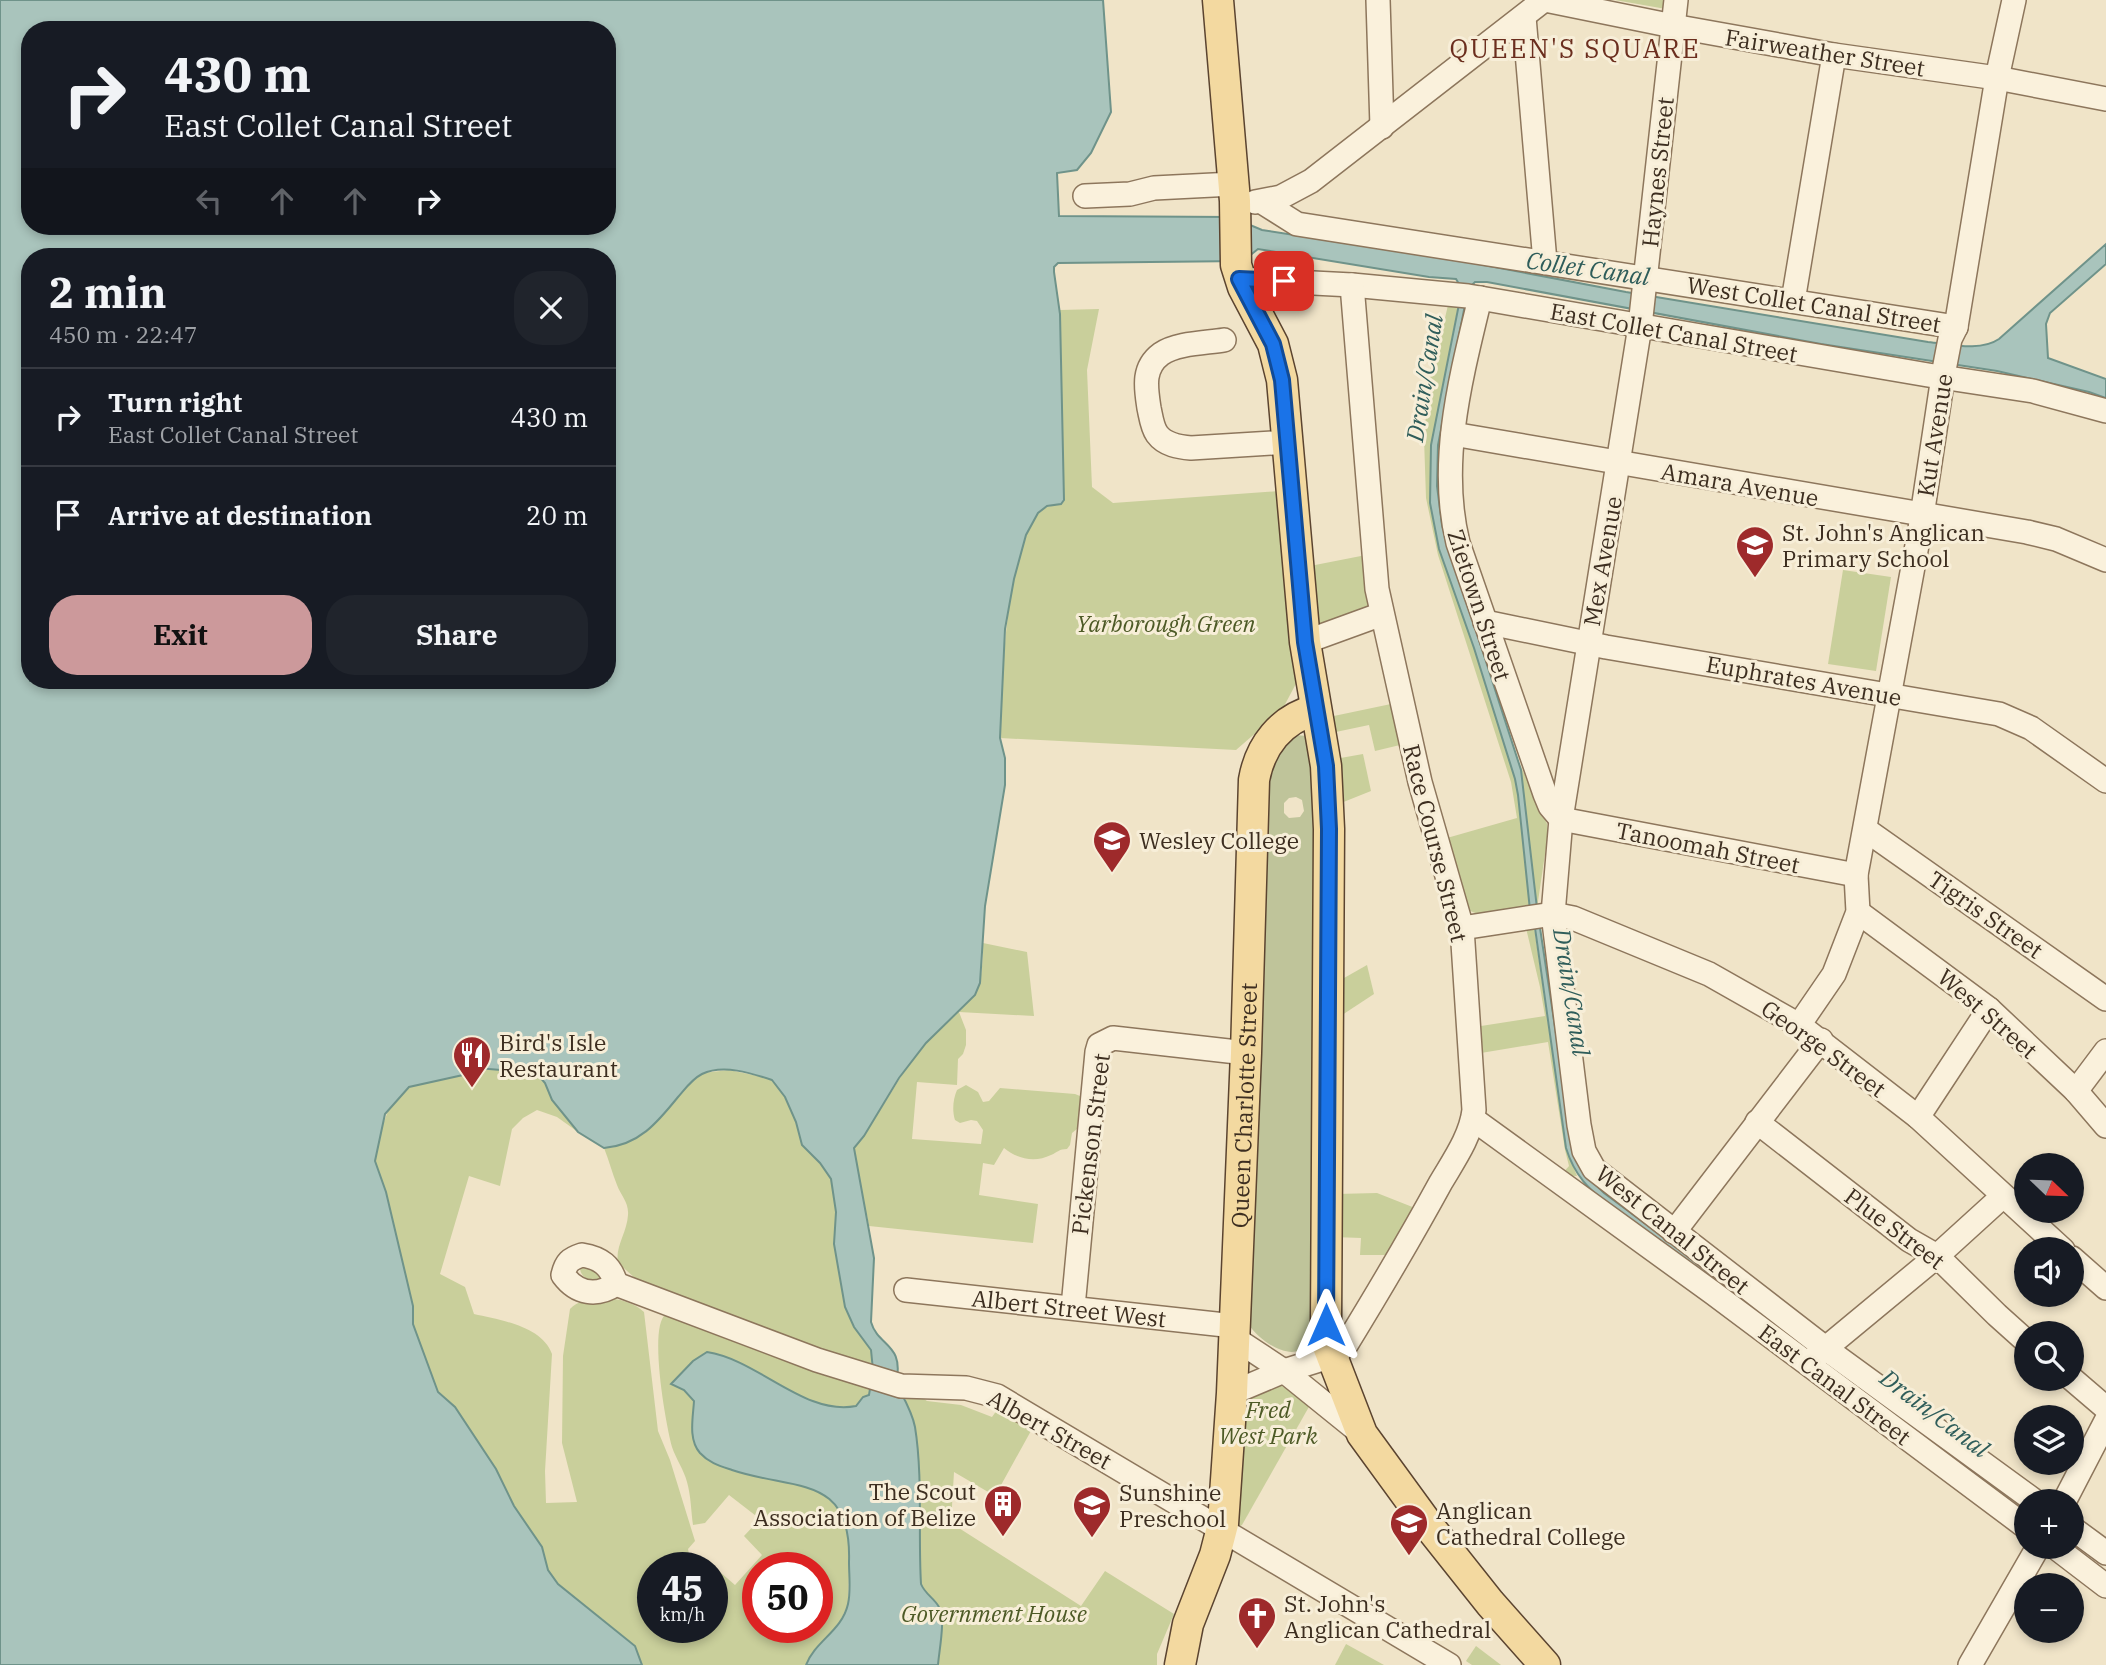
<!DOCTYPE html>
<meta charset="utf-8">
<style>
body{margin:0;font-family:"IBM Plex Serif",serif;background:#20242c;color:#f1f3f6;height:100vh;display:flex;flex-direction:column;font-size:26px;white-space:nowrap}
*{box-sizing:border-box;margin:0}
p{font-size:23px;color:#9ea1a6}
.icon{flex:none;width:38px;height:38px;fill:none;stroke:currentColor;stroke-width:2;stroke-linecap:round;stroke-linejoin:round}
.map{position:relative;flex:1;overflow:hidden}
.sheet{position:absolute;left:21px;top:248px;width:595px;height:441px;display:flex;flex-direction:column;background:#171b24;border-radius:28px;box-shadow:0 4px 10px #0003}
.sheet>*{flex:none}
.banner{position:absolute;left:21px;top:21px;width:595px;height:214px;border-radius:28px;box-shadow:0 4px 10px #0003;background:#171b24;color:#f1f3f6;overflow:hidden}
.needle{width:46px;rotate:113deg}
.tools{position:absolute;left:2014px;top:1153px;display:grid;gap:14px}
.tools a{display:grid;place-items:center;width:70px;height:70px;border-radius:50%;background:#171b24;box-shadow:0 4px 10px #0003;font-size:35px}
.speed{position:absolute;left:637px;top:1552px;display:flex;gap:14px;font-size:35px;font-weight:700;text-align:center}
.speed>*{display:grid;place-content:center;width:91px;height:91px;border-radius:50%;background:#171b24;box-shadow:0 4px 10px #0003;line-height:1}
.speed small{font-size:18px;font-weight:400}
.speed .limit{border:10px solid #d22;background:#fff;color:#111}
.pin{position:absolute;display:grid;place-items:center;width:60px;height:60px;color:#fff;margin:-30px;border-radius:14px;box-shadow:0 4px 10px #0006}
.me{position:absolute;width:77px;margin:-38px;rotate:0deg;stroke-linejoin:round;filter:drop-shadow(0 0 5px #0008)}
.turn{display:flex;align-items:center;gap:24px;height:147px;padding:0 28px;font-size:32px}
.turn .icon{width:91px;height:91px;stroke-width:2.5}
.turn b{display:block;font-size:49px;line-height:60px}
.lanes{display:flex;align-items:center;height:66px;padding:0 28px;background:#0003;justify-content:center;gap:35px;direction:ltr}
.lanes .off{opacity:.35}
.round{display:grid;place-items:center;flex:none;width:74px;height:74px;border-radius:28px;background:#20242c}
.head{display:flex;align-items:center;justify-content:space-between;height:119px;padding:0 28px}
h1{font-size:42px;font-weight:800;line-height:52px}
.primary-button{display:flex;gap:14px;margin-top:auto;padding:14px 28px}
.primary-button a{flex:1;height:80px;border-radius:28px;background:#cc999b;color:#111;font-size:28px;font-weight:800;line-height:80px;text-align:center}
.primary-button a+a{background:#20242c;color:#f1f3f6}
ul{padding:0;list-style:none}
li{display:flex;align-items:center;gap:21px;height:98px;padding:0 28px;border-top:2px solid #363941}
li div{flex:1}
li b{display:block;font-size:26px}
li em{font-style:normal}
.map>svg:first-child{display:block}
.green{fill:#c9cf9b;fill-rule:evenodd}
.cemetery{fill:#bfc49a;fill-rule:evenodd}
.water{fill:#a9c4bc;stroke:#6f938a;stroke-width:2;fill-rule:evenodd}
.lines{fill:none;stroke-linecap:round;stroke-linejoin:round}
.minor-casing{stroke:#8d765c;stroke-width:26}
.major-casing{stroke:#5b4430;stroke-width:33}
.minor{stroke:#faf1dc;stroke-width:23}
.major{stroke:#f3d9a0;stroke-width:30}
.route-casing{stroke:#114b97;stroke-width:18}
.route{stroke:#1a73e8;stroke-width:12}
.labels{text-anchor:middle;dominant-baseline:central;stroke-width:6;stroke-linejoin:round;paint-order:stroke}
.street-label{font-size:23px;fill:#3d2e20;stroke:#f7eed8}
.poi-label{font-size:23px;fill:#3d2e20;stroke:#f7eed8;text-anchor:start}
.park-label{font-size:23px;font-style:italic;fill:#4d5a26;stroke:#f7eed8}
.water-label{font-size:24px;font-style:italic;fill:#2f5d5a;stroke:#f7eed8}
.quarter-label{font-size:26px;letter-spacing:2px;fill:#6b2e1e;stroke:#f7eed8}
</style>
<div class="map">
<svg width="2106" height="1665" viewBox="0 0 2106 1665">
<rect width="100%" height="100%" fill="#f0e4c8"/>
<g class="green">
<polygon points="1615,0 1667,0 1666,9"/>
<polygon points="1448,305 1458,306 1431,445 1439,549 1474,648 1515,779 1518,795 1530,910 1480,915 1468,910 1447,838 1517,818 1511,782 1438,555 1426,498 1424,438 1430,369 1439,344"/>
<path d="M1099,309L1087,370L1092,487L1113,503L1279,491L1299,678L1282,710L1236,750L1000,738C1003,678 1003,618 1019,560C1024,544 1027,528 1037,514C1044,504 1056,508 1064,500L1060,310Z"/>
<polygon points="1366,555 1371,606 1316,629 1310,566"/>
<polygon points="1843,570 1891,577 1876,671 1828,664"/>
<polygon points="1391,704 1400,745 1375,751 1369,725 1331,733 1329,717"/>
<polygon points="1363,754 1371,791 1336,805 1335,759"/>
<polygon points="1517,758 1547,824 1548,834 1537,908"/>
<polygon points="1534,927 1566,1148 1577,1176 1561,1175 1569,1166 1565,1150 1548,1042 1481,1053 1481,1026 1545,1016 1540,987 1526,928"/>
<path d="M983,943L1027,952L1034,1016L959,1012L966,1030V1045L963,1054L958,1059L957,1085L917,1082L912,1139L981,1144L983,1130L977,1121L971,1120L960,1123L955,1120C952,1111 953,1099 957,1090L966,1085L978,1092L983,1102L989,1101L1000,1088L1075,1094L1080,1096L1084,1109V1120L1082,1125L1072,1133L1070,1145L1067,1149C1059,1149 1058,1152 1051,1155C1035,1163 1017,1159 1004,1148L994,1165L983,1163L979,1195L1038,1204L1033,1243L869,1226L867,1215C852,1210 836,1172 857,1162L854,1147L864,1136L907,1067L895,1045L897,1032L904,1027L911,1028L904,1016L905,1002L919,991H936L959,1012C983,985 982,978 983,943Z"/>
<polygon points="1367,965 1374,994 1336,1019 1337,982"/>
<path d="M477,1068L514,1071L539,1076L545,1083L552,1100L578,1132L557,1117L537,1110L523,1118L512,1129L500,1186L469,1176L440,1274L465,1287L474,1314C500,1320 542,1326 552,1354L545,1471L546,1503L577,1502L562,1443L563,1356L570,1309C586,1292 628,1296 644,1312L658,1431L670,1460L695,1541L688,1549L692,1568H653V1628H712V1568H706L713,1566L735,1585L762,1555L744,1536L760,1519L729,1495L705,1523L693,1525C691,1511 691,1496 687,1482C684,1470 676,1459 672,1447C666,1425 648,1326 666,1314L869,1382L875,1391L851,1421L693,1361L671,1384L684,1390L694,1401L692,1434L832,1455L850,1540L848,1605L836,1629L819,1644L806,1665H642L635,1646L558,1584L548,1570L542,1547L514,1506L496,1469L455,1407L438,1392L413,1324V1306L375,1161L380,1132L390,1106L410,1087L463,1075ZM758,1568H817V1628H758Z"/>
<path d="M729,1070L772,1079L785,1097L796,1122L802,1145L820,1163L831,1179L836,1212L834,1244L845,1307L854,1327L871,1350L873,1370L740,1319L644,1286L618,1263C615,1246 627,1233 628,1215C629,1202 621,1196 617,1185C612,1173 609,1160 604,1148L615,1147L703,1073Z"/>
<polygon points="1377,1193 1415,1208 1387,1255 1360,1255 1361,1238 1334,1237 1336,1194"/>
<path d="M589,1263L609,1285C597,1282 579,1281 580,1266Z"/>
<polygon points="1276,1382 1310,1405 1242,1525 1238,1527 1245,1401 1249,1395"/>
<polygon points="920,1396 927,1401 961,1405 992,1417 997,1410 1032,1429 995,1496 954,1472 951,1523 1081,1606 1105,1571 1174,1614 1157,1654 1157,1665 938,1665 942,1615 939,1606 927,1594 918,1610 904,1404 907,1397"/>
<polygon points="1346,1644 1384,1665 1335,1665"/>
<polygon points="1476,1646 1501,1665 1472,1665 1466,1661"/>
</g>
<path class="cemetery" d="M1294,735L1308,736L1315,749L1312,1327C1309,1372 1262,1347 1248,1323L1268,777L1276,754ZM1296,797L1302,800L1304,811L1300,817L1289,818L1284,813V803L1289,798Z"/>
<path class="water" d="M0,0H1103L1111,112L1091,153L1077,170L1057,173L1059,216L1231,217L1262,230L1468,262L1626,292L1928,342C1950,344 1980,352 1999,339L2106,244V264L2050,313L2046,324L2048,358L2106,379V398L2089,392L1997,371L1821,344L1487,282H1475L1468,289L1438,445L1437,486L1442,525L1521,770L1537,908L1573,1146L1584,1173L1604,1193L2026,1506V1515L1617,1213C1592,1191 1576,1180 1566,1148L1535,928L1530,910L1518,795L1515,779L1474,648L1439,549L1430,503L1431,445L1462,289L1456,279L1429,277L1258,249L1243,261L1058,263L1054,267V272L1060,314L1064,500L1061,504L1047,506L1038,513L1026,535L1014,579L1005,629L1000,738L1005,758V785L985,906L980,983L975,995L926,1043L899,1078L864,1136L854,1148L874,1258L871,1322C878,1347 905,1343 896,1383C903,1397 912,1411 915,1427C923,1476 918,1534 921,1584C925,1594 934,1598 939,1607C946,1618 939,1651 938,1665H806C815,1641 842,1631 848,1604C851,1591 849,1575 849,1562C852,1473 794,1491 732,1470C720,1466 709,1463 700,1453C688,1439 693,1418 694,1401L684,1390L671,1384L693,1361L707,1352C759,1360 804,1416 856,1406L863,1397L869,1395L873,1370L871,1350L854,1327L845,1307L834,1244L836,1212L831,1179L820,1163L802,1145L796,1122L785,1097L772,1080C751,1073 723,1064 702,1074C692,1079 685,1089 678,1097C657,1123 639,1145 604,1148L578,1132L552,1100L545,1083L539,1076L514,1071L477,1068L463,1075L409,1087L385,1114L375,1161L386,1192L413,1306V1324L438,1392L455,1407L496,1469L514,1506L542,1547L548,1570L558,1584L635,1646L642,1665H0ZM30,30H607V226H30ZM30,257H607V681H30Z"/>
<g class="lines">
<defs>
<g id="minor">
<polyline points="1378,0 1382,127"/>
<polyline points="1545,0 1673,26 1834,55 1997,78 2106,99"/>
<polyline points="1676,0 1640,326 1561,819 1553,914 1579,1125 1584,1151 1594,1169 1833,1354 2036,1502"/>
<polyline points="1524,17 1545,262"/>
<polyline points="1085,196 1130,194 1154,188 1233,184"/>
<polyline points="1255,202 1281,197 1311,181 1544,0"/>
<polyline points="1262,202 1297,224 1956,327"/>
<polyline points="1239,279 1352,285 1468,296 1928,375 2033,391 2106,411"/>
<path d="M1480,298C1461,377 1438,462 1458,543L1545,794L1550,806L1561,819"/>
<polyline points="1793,301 1834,55"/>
<path d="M1224,340C1206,343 1177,343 1161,354C1142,368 1146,388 1149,408C1151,417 1152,427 1157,434C1165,445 1179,447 1191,448L1289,442"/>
<polyline points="1453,434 2027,532 2056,539 2106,560"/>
<polyline points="1485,622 1606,647 1999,714 2031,728 2106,781"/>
<polyline points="1305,642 1382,614"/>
<polyline points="1561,819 1856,875"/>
<polyline points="1866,830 2106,999"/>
<polyline points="1858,912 1989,1009 2076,1091 2106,1126"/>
<polyline points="1462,928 1553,914 1573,918 1709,974 1799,1025 1918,1117 2063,1250"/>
<polyline points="1799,1025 1834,974 1858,912 1856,875 1920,529 1944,370 1950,339 1956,327 1997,78 2014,0"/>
<polyline points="2076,1091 2106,1051"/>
<polyline points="1918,1117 1989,1009"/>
<polyline points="1473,1119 1713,1293 2026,1527"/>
<polyline points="1757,1122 1909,1240 1937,1256 1997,1315 2026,1341"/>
<polyline points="1674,1232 1821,1040"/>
<path d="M582,1255C601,1258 611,1266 616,1284C597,1297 577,1294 563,1275C566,1262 570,1259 582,1255Z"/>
<polyline points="2072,1258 2106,1288"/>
<polyline points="616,1284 817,1360 901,1386 966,1388 997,1396 1449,1665"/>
<path id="s1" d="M906,1290L1234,1326"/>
<polyline points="1073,1307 1097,1052 1099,1045 1113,1038 1246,1053"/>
<polyline points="1234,1338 1284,1371 1362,1434"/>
<polyline points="1815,1357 1937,1256 2003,1196"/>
<polyline points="2072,1379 2106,1408"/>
<path d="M1232,1393L1284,1371L1332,1356L1346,1345C1379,1291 1411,1237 1441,1182C1454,1160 1471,1136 1474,1110L1462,928L1420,782L1377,589L1352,285"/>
<polyline points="2064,1502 2106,1421"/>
<polyline points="2072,1528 2106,1553"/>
<polyline points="2055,1547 2106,1586"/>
<polyline points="1970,1665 2038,1547"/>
</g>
<g id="major">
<polyline points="1218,0 1235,201 1236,265 1243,287 1273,344 1282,380 1305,642 1326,766 1329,829 1326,1325 1328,1346 1362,1434 1432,1530 1490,1603 1545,1665"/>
<path id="s2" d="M1180,1665L1188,1624L1215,1555L1223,1524L1232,1393L1246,1053L1254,780C1260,746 1281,719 1315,710"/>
</g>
</defs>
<use href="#minor" class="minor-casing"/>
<use href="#major" class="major-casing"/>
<use href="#minor" class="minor"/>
<use href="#major" class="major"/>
</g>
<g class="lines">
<defs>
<polyline id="route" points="1284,281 1239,279 1273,344 1282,380 1305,642 1326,766 1329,829 1326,1325"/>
</defs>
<use href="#route" class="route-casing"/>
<use href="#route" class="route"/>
</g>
<defs>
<symbol id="school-pin" viewBox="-11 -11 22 30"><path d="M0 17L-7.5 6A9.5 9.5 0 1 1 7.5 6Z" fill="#9e2a2b" stroke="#f7eed8"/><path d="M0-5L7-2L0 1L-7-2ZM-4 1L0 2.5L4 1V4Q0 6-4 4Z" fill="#fff"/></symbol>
<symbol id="restaurant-pin" viewBox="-11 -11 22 30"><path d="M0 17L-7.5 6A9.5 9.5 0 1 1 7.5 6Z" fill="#9e2a2b" stroke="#f7eed8"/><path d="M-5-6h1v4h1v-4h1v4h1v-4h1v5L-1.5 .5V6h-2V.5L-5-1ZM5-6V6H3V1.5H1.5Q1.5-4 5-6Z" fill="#fff"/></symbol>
<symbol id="building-pin" viewBox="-11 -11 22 30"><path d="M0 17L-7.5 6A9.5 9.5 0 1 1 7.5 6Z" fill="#9e2a2b" stroke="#f7eed8"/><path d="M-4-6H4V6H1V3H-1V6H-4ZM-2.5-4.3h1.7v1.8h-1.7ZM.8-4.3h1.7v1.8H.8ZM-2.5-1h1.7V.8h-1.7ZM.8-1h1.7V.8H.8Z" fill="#fff"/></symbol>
<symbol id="university-pin" viewBox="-11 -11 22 30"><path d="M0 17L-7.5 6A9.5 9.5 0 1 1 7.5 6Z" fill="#9e2a2b" stroke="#f7eed8"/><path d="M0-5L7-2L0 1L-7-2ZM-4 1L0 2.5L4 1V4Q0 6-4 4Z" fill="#fff"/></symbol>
<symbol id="church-pin" viewBox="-11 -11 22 30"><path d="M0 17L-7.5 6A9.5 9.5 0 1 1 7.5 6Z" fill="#9e2a2b" stroke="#f7eed8"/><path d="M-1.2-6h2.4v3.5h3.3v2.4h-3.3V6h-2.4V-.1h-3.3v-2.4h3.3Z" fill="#fff"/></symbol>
</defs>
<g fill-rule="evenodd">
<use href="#school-pin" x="1733" y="523" width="44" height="60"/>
<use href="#school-pin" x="1090" y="818" width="44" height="60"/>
<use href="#restaurant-pin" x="450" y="1033" width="44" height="60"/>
<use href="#building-pin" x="981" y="1482" width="44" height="60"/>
<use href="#school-pin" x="1070" y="1483" width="44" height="60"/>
<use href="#university-pin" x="1387" y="1501" width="44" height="60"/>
<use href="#church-pin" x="1235" y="1594" width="44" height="60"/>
</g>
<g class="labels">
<g class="street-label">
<text transform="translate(1825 52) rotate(9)">Fairweather Street</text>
<text transform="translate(1657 172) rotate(-84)">Haynes Street</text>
<text transform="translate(1814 304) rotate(9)">West Collet Canal Street</text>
<text transform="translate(1674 332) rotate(10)">East Collet Canal Street</text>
<text transform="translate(1934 435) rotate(-81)">Kut Avenue</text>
<text transform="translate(1740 484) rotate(10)">Amara Avenue</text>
<text transform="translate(1602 561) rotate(-80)">Mex Avenue</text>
<text transform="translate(1480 605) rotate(72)">Zietown Street</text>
<text transform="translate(1804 680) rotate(10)">Euphrates Avenue</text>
<text transform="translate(1436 843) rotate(76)">Race Course Street</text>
<text transform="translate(1708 847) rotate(11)">Tanoomah Street</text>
<text transform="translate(1986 914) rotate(35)">Tigris Street</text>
<text transform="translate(1988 1013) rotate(41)">West Street</text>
<text transform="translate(1824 1048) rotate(36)">George Street</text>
<text stroke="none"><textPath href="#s2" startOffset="567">Queen Charlotte Street</textPath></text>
<text transform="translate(1090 1144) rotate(-83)">Pickenson Street</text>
<text transform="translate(1895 1228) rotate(37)">Plue Street</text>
<text transform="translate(1673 1229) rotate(39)">West Canal Street</text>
<text stroke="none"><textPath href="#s1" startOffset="164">Albert Street West</textPath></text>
<text transform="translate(1835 1384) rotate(37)">East Canal Street</text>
<text transform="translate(1050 1429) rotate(29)">Albert Street</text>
</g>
<g class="poi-label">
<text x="1782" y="532">St. John's Anglican<tspan x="1782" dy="26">Primary School</tspan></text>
<text x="1139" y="840">Wesley College</text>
<text x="499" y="1042">Bird's Isle<tspan x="499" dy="26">Restaurant</tspan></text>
<text x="976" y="1491" text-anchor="end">The Scout<tspan x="976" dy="26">Association of Belize</tspan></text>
<text x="1119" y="1492">Sunshine<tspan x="1119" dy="26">Preschool</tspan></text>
<text x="1436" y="1510">Anglican<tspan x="1436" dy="26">Cathedral College</tspan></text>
<text x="1284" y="1603">St. John's<tspan x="1284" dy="26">Anglican Cathedral</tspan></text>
</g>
<g class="park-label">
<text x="1166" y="623">Yarborough Green</text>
<text x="1268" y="1409">Fred<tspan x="1268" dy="26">West Park</tspan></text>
<text x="994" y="1613">Government House</text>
</g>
<g class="water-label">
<text transform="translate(1588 268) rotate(8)">Collet Canal</text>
<text transform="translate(1424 378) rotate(-81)">Drain/Canal</text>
<text transform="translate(1572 992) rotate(81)">Drain/Canal</text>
<text transform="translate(1935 1413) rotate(37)">Drain/Canal</text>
</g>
<g class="quarter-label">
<text x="1575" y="48">QUEEN'S SQUARE</text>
</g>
</g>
</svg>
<div class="tools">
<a><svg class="needle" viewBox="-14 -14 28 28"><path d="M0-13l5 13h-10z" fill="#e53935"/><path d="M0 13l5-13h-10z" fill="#9ea1a6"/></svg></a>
<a><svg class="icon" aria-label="sound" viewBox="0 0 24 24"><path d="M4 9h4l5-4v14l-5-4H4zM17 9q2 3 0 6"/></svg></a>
<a><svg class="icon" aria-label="search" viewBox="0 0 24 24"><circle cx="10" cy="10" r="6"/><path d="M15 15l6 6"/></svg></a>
<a><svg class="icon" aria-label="layers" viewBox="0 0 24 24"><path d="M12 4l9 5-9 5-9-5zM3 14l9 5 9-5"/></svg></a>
<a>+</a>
<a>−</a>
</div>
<div class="speed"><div>45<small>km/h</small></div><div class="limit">50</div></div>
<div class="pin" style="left:1284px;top:281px;background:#d93025"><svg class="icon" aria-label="arrive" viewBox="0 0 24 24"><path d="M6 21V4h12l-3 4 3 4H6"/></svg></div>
<svg class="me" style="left:1326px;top:1325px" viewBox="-20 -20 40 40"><path d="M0-17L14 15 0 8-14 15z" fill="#1a73e8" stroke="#fff" stroke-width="4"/></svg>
<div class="banner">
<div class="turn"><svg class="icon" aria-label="right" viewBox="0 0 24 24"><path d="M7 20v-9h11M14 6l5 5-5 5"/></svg><div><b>430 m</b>East Collet Canal Street</div></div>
<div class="lanes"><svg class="icon off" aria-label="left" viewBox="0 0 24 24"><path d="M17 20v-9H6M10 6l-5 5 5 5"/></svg><svg class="icon off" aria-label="ahead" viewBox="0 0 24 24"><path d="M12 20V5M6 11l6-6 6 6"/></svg><svg class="icon off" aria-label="ahead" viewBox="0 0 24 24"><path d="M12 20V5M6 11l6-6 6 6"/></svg><svg class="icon" aria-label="right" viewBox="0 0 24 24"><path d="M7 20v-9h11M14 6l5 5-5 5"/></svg></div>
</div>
<section class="sheet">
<div class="head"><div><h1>2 min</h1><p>450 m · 22:47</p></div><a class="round"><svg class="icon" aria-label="close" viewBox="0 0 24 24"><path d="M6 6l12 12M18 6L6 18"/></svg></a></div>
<ul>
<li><svg class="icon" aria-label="right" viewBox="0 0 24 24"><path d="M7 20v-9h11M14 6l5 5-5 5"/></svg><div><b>Turn right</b><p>East Collet Canal Street</p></div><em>430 m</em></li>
<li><svg class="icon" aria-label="arrive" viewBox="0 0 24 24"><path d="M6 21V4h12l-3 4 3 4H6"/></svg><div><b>Arrive at destination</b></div><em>20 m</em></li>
</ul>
<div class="primary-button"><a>Exit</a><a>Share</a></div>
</section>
</div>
